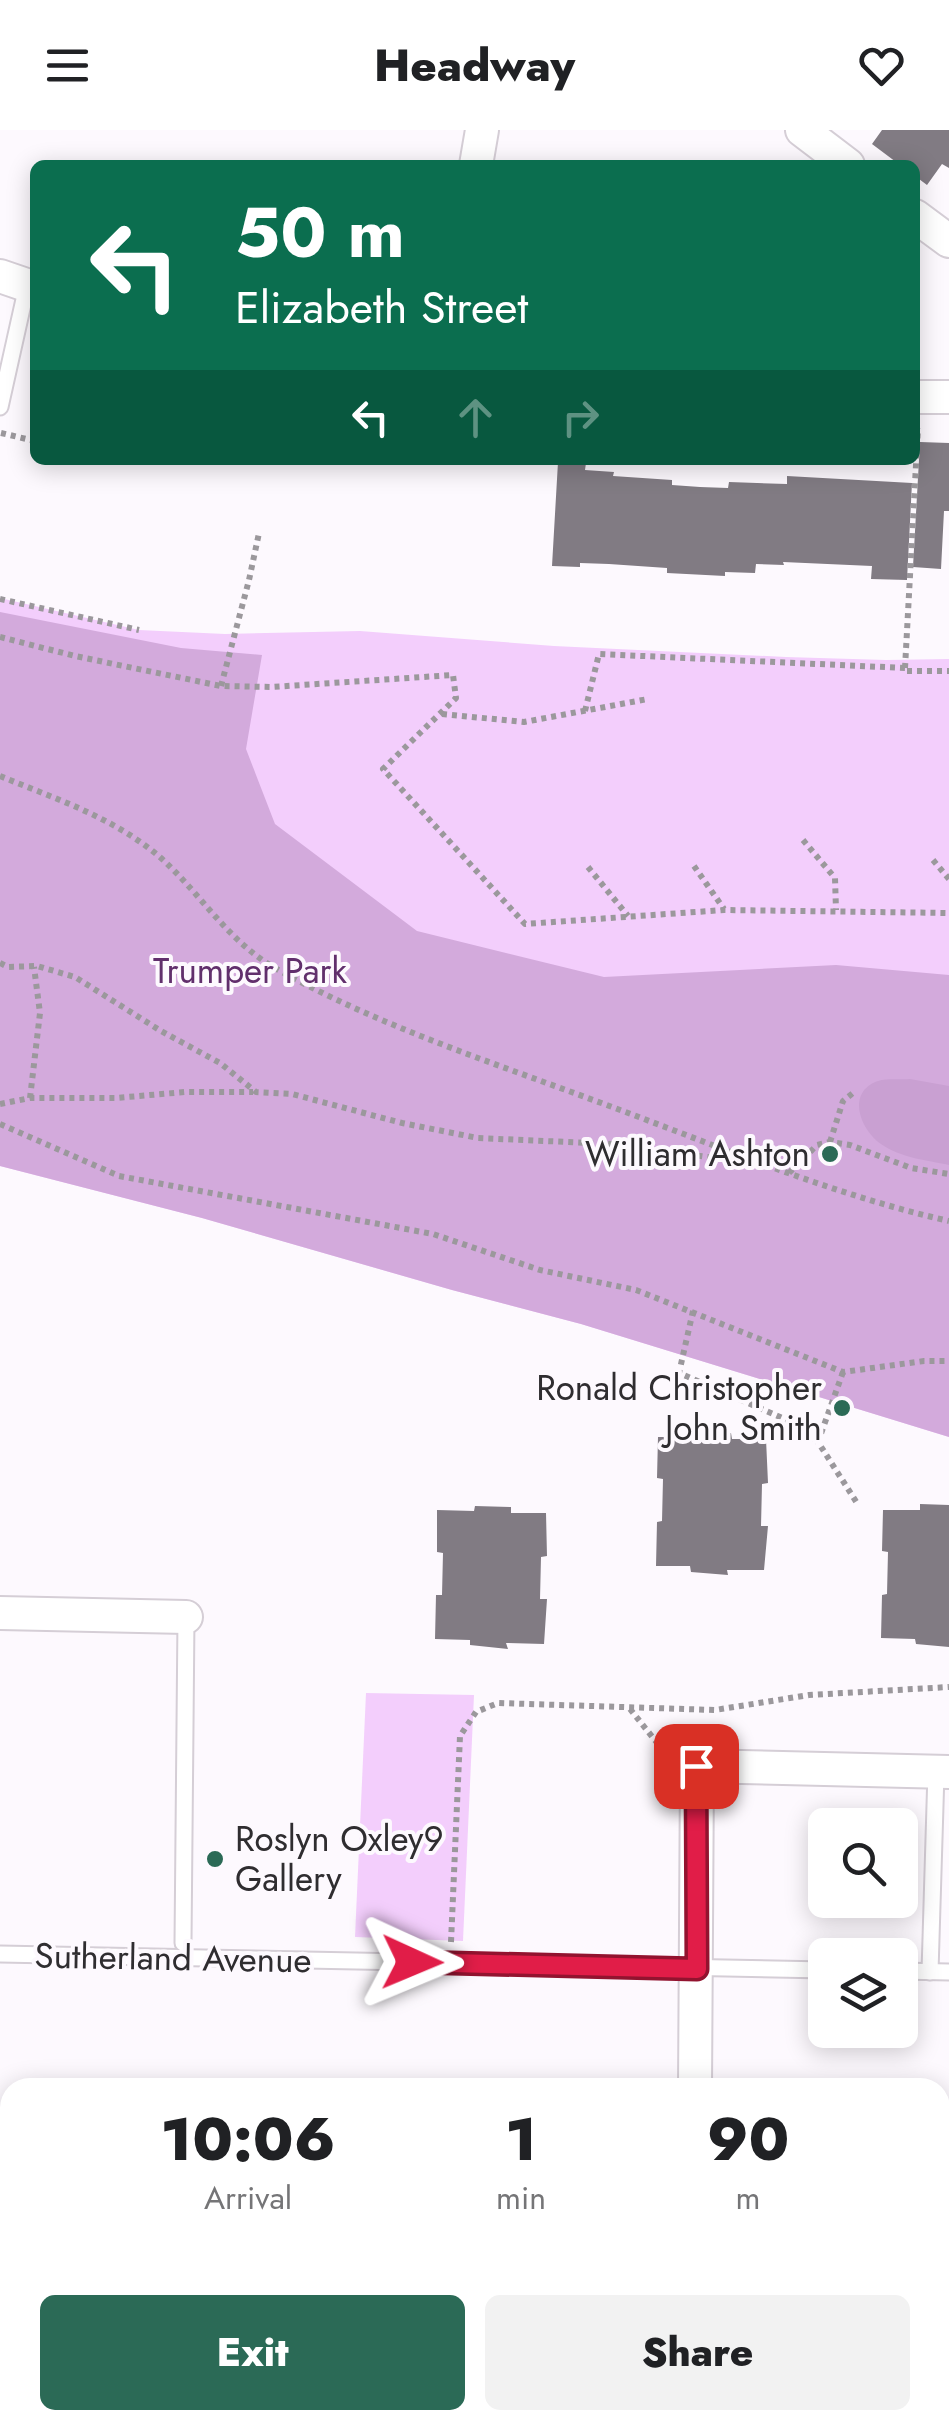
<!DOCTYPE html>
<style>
body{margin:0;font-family:Jost,sans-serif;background:#f2f2f2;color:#202124;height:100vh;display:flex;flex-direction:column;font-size:38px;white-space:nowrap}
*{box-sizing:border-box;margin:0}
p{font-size:32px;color:#757577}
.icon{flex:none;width:55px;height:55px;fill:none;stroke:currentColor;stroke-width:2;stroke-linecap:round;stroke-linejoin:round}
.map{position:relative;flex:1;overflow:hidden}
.sheet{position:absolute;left:0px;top:1948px;width:950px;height:352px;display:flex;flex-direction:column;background:#fff;border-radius:30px 30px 0 0;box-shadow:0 5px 25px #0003}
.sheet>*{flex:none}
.top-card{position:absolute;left:30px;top:30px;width:890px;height:305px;border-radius:15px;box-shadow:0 5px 25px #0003;background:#0b6e4f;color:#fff;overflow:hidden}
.fabs{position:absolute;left:808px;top:1678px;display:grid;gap:20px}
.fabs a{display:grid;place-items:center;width:110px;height:110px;border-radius:15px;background:#fff;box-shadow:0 5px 25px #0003;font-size:50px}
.pin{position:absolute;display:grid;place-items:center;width:85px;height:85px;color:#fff;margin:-42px;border-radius:20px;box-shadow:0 5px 15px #0006}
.me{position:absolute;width:110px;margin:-55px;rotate:91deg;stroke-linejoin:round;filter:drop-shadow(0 0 8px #0008)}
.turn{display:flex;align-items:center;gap:35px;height:210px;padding:0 40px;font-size:45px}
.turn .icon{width:130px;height:130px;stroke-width:2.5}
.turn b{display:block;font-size:70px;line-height:85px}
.lanes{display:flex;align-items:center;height:95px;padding:0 40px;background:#0003;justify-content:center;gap:50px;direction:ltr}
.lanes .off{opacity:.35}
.eta{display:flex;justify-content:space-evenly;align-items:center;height:170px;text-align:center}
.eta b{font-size:60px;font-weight:800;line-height:70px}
.action{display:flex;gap:20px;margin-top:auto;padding:20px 40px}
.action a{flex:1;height:115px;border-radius:15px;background:#2b6a56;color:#fff;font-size:40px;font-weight:800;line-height:115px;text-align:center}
.action a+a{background:#f2f2f2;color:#202124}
header{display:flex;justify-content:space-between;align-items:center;height:130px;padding:0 40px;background:#fff;font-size:45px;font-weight:800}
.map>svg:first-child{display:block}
.green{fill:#f3cefc}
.forest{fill:#d3aadc}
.water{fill:#c9a0d2}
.building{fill:#817b83}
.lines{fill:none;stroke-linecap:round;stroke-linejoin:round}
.service-casing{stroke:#d5ced6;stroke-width:19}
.minor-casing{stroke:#d5ced6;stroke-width:36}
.path{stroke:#9b989c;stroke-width:6;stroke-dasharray:5 5;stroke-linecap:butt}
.service{stroke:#fff;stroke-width:15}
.minor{stroke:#fff;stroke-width:32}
.route-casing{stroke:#92132f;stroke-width:25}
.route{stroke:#e11d48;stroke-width:18}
.poi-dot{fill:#2b6a56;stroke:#fdf9fe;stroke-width:4}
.labels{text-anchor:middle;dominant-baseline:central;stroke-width:8;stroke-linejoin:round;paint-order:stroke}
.park-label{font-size:35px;fill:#612f6c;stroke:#fdf9fe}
.poi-label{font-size:35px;fill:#2f2d30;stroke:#fdf9fe;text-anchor:end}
.street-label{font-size:35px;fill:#2f2d30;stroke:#fdf9fe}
</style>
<header><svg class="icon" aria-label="menu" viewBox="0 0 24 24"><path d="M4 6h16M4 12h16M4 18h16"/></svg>Headway<svg class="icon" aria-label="heart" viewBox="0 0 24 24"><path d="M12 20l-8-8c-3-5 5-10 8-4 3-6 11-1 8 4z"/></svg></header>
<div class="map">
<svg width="949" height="2299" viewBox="0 0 949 2299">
<rect width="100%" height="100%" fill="#fdf9fe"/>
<g class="green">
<polygon points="0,468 139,500 225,504 360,501 554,516 786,527 886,530 949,529 949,1307 581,1194 452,1160 202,1088 0,1036"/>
<polygon points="366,1563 474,1565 463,1811 355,1807"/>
</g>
<polygon class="forest" points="0,482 181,518 262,525 246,619 275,694 417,801 604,847 836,835 949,845 949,1307 581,1194 452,1160 202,1088 0,1036"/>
<path class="water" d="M910,949L949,956V1035C926,1030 901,1028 881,1014C860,999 846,962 878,951C887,948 901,950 910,949Z"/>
<g class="building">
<polygon points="882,0 949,0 949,38 942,34 927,55 915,46 915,35 900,35 872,14"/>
<polygon points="920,312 949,313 949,381 944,381 941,439 913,437"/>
<polygon points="558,332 586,333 585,340 614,342 613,346 672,350 672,355 700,357 728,358 729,352 787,354 787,346 912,353 907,450 871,449 872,436 783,432 784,435 756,434 755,443 725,442 725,446 667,443 667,438 609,434 580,433 580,437 552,436"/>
<polygon points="696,1302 731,1303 732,1309 766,1309 768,1353 762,1354 761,1396 768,1396 764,1440 727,1440 728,1445 691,1442 690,1436 656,1436 657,1392 662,1391 663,1349 657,1348 658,1307 694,1307"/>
<polygon points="920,1374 949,1375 949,1517 916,1514 915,1509 881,1508 882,1465 887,1464 888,1422 882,1421 883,1380 920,1380"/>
<polygon points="475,1376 511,1377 511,1383 546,1383 547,1426 541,1427 540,1469 547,1469 544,1514 506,1513 508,1519 470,1515 470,1510 435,1509 436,1465 442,1465 443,1423 437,1422 437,1380 474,1381"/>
</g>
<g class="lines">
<defs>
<g id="service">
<polyline points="0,277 27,156"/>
<polyline points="183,1813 186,1487"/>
<polyline points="0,1824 825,1840"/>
<polyline points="900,1841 949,1842"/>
<polyline points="930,1842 936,1642"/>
<polyline points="0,2283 10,2283"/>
<polyline points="247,2290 567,2299"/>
</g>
<g id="minor">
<polyline points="802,0 848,35"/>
<polyline points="476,35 482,0"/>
<polyline points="915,86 949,111"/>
<polyline points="0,146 35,158"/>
<polyline points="915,267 949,267"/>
<polyline points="0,1483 186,1487"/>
<polyline points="695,1958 697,1636 949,1642"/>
<polyline points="0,2050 10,2050"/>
<polyline points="940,2066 949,2067"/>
<polyline points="691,2299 691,2290"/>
</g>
</defs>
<use href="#service" class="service-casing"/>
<use href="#minor" class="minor-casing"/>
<g class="path">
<polyline points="1,303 35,311"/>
<polyline points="110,330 111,330"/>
<polyline points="0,469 139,500"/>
<polyline points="0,507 75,526 221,556 272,557 453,545 456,568 383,639 525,794 724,780 949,783"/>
<polyline points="905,538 918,298"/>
<polyline points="221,556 249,450 259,403"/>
<polyline points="585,581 599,524 905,538 905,541 949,541"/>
<polyline points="442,584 524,592 648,569"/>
<path d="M0,646C56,669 115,688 161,728C204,767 229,814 282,842C386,899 500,935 612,977C723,1018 833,1065 949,1091"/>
<polyline points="803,710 835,748 836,780"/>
<polyline points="933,730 949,749"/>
<polyline points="694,736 724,779"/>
<polyline points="588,737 628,786"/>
<polyline points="0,833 8,837 37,836 75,847 161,901 220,933 256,962 292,964 402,993 478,1008 612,1014 737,1031 764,1037"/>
<polyline points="30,968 40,883 34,837"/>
<polyline points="0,974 30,968 116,968 185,962 253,962"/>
<polyline points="0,994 119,1046 433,1104 540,1140 636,1160 843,1242 924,1231 949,1231"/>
<polyline points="830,1012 843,971 853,963"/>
<polyline points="789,1043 817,1015 830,1012 850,1015 911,1038 949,1044"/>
<polyline points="693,1181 679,1243 787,1290 818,1312"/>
<polyline points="843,1242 818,1312 857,1373"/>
<polyline points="630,1579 662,1619 661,1631"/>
<polyline points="451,1812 460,1606 476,1582 498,1573 715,1580 809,1565 949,1557"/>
</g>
<use href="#service" class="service"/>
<use href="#minor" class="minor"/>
</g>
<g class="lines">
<defs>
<polyline id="route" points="412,1832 697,1839 696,1636"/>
</defs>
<use href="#route" class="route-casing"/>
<use href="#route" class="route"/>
</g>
<g class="poi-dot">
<circle cx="830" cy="1024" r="10"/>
<circle cx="842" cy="1278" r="10"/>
<circle cx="215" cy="1729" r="10"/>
</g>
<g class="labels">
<g class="park-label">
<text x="250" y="841">Trumper Park</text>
</g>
<g class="poi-label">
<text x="810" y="1024">William Ashton</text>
<text x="822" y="1258">Ronald Christopher<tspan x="822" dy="40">John Smith</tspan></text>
<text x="235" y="1709" text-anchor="start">Roslyn Oxley9<tspan x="235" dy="40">Gallery</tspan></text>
</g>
<g class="street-label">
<text transform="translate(173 1828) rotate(1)">Sutherland Avenue</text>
</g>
</g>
</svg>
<div class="fabs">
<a><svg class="icon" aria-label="search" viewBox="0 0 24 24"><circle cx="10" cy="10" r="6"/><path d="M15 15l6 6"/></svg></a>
<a><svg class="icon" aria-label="layers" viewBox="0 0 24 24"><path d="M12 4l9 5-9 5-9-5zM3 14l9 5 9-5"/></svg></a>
</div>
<div class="pin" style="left:696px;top:1636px;background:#d93025"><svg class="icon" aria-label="arrive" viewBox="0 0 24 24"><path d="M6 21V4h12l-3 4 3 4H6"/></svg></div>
<svg class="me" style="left:412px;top:1832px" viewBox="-20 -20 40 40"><path d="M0-17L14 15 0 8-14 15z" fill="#e11d48" stroke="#fff" stroke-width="4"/></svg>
<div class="top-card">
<div class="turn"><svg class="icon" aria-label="left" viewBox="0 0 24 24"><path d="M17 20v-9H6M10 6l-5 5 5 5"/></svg><div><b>50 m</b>Elizabeth Street</div></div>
<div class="lanes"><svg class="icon" aria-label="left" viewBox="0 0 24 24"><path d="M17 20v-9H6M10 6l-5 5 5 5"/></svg><svg class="icon off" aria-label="ahead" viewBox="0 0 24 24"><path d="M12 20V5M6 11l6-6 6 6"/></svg><svg class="icon off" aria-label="right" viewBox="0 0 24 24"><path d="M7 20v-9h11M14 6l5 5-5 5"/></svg></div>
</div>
<section class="sheet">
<div class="eta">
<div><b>10:06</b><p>Arrival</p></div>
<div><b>1</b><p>min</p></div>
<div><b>90</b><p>m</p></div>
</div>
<div class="action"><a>Exit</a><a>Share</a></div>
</section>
</div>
